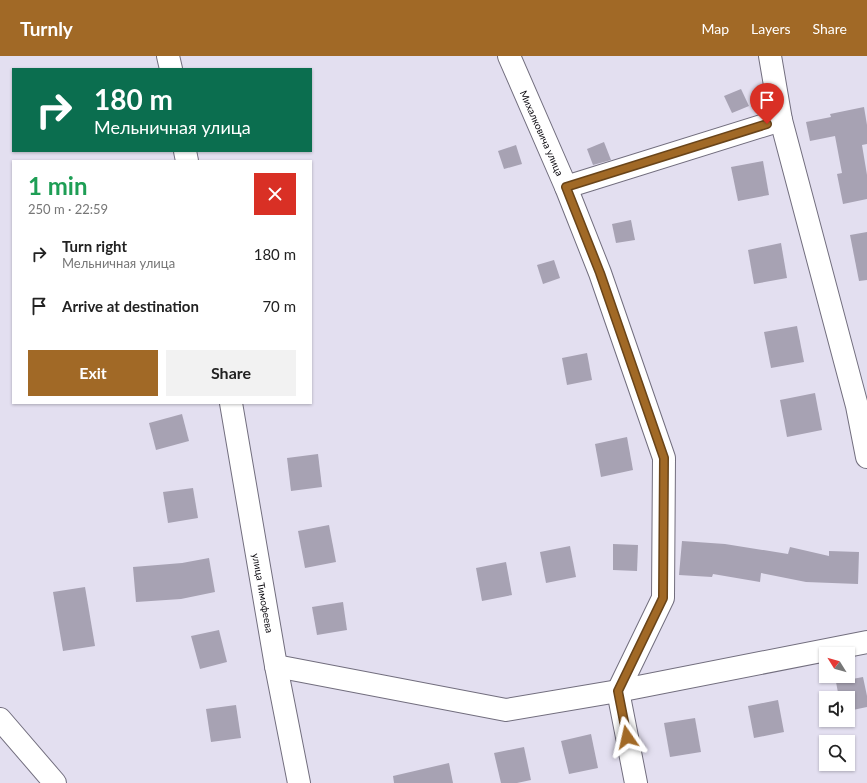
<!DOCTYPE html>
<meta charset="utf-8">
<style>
body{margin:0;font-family:Lato,sans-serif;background:#f2f2f2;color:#222;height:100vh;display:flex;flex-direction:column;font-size:15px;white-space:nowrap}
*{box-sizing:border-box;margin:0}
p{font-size:13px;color:#767676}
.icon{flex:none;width:22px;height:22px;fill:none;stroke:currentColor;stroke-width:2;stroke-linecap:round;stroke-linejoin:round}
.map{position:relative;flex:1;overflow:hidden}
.panel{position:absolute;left:12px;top:104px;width:300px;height:244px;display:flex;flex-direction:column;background:#fff;border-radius:0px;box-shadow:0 1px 3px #0004}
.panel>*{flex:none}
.banner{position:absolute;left:12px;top:12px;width:300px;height:84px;border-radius:0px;box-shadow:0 1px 3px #0004;background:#0b6e4f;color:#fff;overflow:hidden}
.needle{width:26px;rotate:307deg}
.fabs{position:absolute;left:819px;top:591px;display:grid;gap:8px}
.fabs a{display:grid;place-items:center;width:36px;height:36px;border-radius:0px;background:#fff;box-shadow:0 1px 3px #0004;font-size:20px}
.pin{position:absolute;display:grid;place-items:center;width:34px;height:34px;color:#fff;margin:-41px -17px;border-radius:50% 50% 50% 0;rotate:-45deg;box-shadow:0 0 4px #0007}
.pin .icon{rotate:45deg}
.me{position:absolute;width:44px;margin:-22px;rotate:349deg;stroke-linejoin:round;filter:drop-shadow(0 0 3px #0008)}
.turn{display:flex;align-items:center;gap:14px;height:84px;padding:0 16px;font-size:18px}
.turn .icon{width:52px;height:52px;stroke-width:2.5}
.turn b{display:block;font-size:28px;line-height:34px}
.round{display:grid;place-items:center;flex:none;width:42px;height:42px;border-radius:0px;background:#f2f2f2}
.head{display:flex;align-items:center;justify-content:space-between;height:68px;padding:0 16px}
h1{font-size:24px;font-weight:700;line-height:30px;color:#1e9e55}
.action{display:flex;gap:8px;margin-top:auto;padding:8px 16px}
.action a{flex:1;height:46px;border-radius:0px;background:#a16926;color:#fff;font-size:16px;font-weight:700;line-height:46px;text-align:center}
.action a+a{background:#f2f2f2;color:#222}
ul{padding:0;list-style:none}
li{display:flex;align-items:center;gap:12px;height:52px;padding:0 16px}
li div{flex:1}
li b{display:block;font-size:15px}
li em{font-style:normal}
header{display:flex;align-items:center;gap:24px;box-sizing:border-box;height:56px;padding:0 20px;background:#a16926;color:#fff}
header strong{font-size:19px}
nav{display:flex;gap:22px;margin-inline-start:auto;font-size:14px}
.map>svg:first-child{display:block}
.building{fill:#a7a2b3}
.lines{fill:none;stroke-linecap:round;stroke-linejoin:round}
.street-casing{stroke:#726e7e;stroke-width:24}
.street{stroke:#fff;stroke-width:22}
.route-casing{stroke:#694419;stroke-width:10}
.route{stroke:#a16926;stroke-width:7}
.labels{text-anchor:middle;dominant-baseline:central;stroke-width:3;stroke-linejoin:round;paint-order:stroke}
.street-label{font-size:10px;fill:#0c0a10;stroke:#fff}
</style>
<header>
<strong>Turnly</strong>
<nav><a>Map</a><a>Layers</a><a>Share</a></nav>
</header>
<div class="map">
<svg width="867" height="727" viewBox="0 0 867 727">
<rect width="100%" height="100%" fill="#e3dff0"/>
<g class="building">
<polygon points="741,33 749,50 732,57 724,40"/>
<polygon points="864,51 867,69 867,88 862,89 867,119 867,143 843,148 837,118 842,117 835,80 810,85 806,66 831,61 830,58"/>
<polygon points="604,86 611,104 593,109 587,93"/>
<polygon points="516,89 522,108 504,113 498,95"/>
<polygon points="763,105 769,139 738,145 731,111"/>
<polygon points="631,164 635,184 616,187 612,168"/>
<polygon points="867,176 867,224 859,225 850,179"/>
<polygon points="781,187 787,222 754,228 748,194"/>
<polygon points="554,204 560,222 543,228 537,209"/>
<polygon points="797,270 804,306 771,312 764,276"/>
<polygon points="587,297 592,324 567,329 562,302"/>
<polygon points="815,337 822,374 787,381 780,344"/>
<polygon points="182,358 189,385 156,394 149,367"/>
<polygon points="627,381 633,414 601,421 595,388"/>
<polygon points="318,398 322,431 291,435 287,402"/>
<polygon points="193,432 198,462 168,467 163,436"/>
<polygon points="329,469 336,506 305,512 298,475"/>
<polygon points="682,485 725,488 788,498 790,491 829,500 829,495 859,496 858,528 806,526 761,517 760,526 713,518 712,521 679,519"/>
<polygon points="613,488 638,489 637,515 613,514"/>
<polygon points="570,490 576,521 546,527 540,496"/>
<polygon points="209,502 215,536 181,543 136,546 133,511 182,507"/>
<polygon points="506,506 512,539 482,545 476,512"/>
<polygon points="85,531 95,590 63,595 53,536"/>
<polygon points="343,546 347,574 317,579 312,551"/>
<polygon points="219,574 227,606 200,613 191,580"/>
<polygon points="863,621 867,640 867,651 848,655 848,642 839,642 836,626"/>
<polygon points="778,644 784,676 754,682 748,650"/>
<polygon points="236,649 241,682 211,686 206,653"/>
<polygon points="695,662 701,696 670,701 664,667"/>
<polygon points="591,678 598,712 569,718 561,685"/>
<polygon points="524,691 531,724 517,727 501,727 494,697"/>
<polygon points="449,707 453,727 394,727 393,720"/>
</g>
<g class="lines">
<defs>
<g id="street">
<polyline points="168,0 171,13"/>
<polyline points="509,0 566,131 600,217 664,402 663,542 618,635 636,727"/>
<polyline points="770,0 781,64 857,350 867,401"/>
<polyline points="185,95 187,105"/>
<polyline points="566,131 781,64"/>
<polyline points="231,347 276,610 299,727"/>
<polyline points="276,610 506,654 618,635 867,586"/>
<polyline points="0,663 55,727"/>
</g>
</defs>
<use href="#street" class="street-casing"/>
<use href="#street" class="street"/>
</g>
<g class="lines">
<defs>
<polyline id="route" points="627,681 618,635 663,542 664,402 600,217 566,131 767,68"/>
</defs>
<use href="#route" class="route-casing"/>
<use href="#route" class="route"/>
</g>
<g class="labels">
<g class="street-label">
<text transform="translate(542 77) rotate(66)">Михалковича улица</text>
<text transform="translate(263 537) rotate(80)">улица Тимофеева</text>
</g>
</g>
</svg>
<div class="fabs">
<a><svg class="needle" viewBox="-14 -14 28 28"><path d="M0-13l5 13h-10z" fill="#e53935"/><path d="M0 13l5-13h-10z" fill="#767676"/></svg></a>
<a><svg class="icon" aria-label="sound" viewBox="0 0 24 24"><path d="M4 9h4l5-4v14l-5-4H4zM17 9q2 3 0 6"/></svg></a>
<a><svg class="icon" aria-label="search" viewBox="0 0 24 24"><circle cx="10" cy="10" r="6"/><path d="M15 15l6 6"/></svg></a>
</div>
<div class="pin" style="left:767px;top:68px;background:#d93025"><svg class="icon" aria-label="arrive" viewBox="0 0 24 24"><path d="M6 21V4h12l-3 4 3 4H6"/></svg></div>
<svg class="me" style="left:627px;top:681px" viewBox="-20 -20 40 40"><path d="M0-17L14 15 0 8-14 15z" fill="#a16926" stroke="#fff" stroke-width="4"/></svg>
<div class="banner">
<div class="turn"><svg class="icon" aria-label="right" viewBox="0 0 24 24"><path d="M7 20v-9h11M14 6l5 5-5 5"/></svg><div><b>180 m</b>Мельничная улица</div></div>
</div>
<section class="panel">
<div class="head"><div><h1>1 min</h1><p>250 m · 22:59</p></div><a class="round" style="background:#d93025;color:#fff"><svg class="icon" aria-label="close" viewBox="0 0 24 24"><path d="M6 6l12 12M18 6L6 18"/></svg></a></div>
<ul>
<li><svg class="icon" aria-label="right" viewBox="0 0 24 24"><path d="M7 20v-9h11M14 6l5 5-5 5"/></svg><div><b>Turn right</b><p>Мельничная улица</p></div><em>180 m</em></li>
<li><svg class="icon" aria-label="arrive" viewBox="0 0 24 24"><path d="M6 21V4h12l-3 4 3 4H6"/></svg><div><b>Arrive at destination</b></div><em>70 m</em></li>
</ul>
<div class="action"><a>Exit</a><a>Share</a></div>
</section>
</div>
